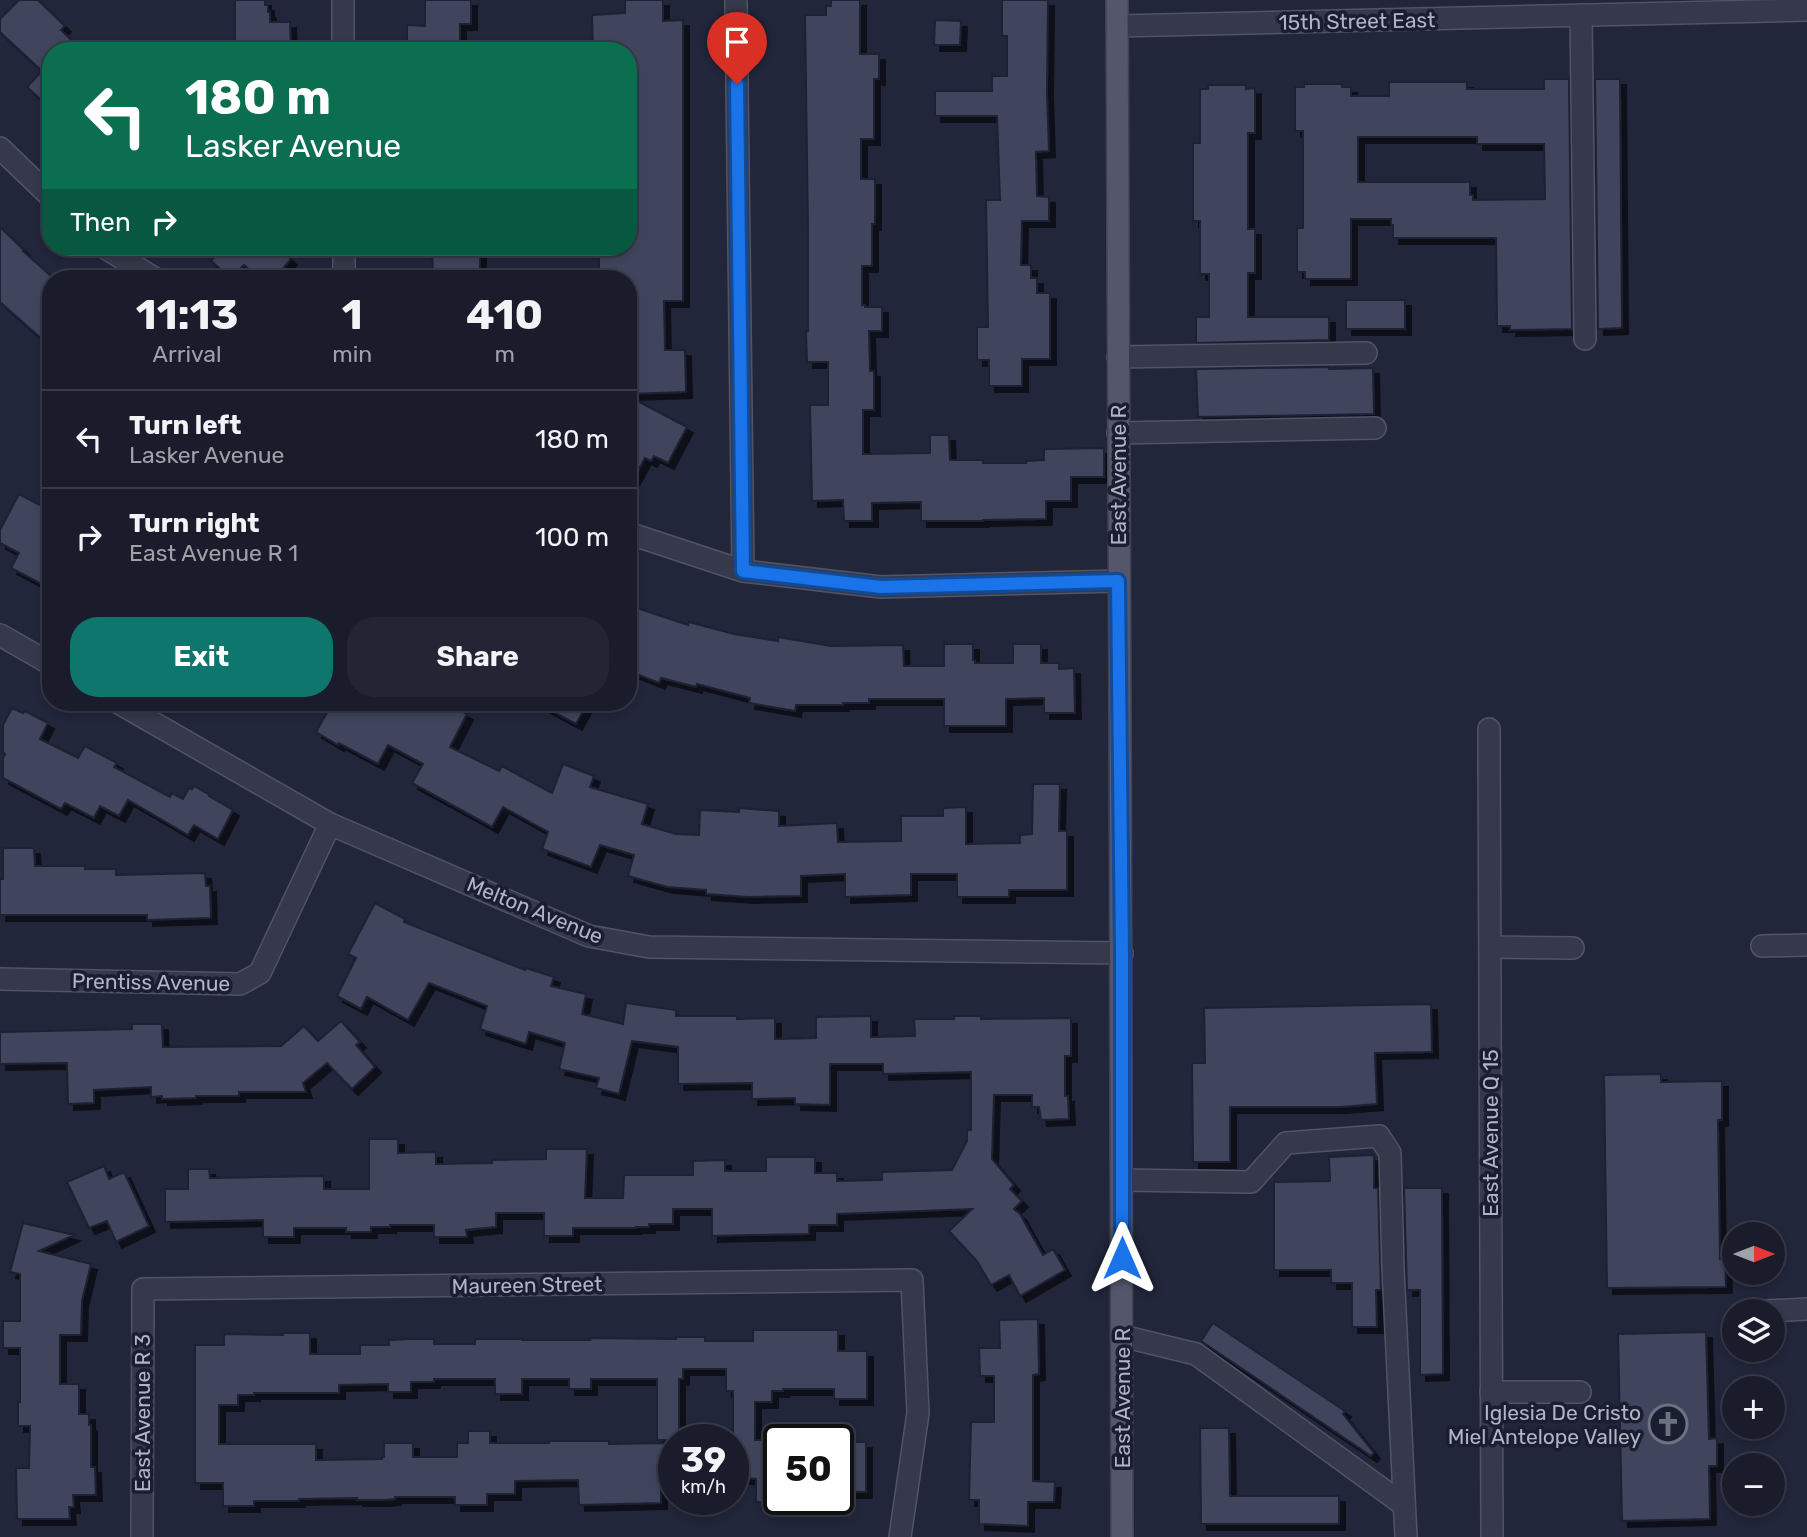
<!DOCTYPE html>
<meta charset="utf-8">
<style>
body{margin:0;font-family:Rubik,sans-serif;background:#232534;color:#f1f3f6;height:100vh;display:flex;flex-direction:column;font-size:26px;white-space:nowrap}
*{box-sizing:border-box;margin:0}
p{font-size:23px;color:#9fa1a9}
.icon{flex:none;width:38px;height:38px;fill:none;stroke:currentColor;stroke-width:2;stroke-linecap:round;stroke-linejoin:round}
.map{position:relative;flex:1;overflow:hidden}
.drawer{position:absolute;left:42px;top:270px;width:595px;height:441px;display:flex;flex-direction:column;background:#1a1c2c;border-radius:28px;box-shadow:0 4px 10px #0003,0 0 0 2px #383a48}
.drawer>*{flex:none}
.guide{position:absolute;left:42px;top:42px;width:595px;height:214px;border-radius:28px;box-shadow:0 4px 10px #0003,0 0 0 2px #383a48;background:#0b6e4f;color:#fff;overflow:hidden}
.needle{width:46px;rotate:90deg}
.controls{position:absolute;left:1722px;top:1222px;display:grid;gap:14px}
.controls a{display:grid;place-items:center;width:63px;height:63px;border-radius:50%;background:#1a1c2c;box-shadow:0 4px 10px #0003,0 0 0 2px #383a48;font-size:35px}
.speed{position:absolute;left:658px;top:1424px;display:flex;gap:14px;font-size:35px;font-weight:700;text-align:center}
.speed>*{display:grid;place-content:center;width:91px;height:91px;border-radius:50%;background:#1a1c2c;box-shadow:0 4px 10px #0003,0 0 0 2px #383a48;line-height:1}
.speed small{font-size:18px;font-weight:400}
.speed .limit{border:4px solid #111;border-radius:10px;background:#fff;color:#111}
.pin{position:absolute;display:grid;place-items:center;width:60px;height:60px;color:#fff;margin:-72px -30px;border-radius:50% 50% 50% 0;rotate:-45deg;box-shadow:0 0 7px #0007}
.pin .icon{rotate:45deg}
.me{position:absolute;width:77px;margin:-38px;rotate:0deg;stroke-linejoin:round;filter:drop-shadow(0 0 5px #0008)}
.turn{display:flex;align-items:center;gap:24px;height:147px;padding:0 28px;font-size:32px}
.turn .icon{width:91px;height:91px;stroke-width:2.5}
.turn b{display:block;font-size:49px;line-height:60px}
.then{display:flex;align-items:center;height:66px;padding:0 28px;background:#0003;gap:14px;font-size:26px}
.eta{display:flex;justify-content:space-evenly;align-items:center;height:119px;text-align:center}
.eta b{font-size:42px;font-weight:700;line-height:49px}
.button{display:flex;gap:14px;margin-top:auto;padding:14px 28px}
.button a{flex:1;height:80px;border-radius:28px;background:#0f766e;color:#fff;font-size:28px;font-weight:700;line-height:80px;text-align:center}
.button a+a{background:#232534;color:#f1f3f6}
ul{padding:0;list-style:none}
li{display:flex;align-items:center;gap:21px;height:98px;padding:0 28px;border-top:2px solid #383a48}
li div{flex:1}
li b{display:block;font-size:26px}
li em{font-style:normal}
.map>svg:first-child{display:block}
.building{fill:#41445d;stroke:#1d2032;stroke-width:2;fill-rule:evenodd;filter:url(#shadow)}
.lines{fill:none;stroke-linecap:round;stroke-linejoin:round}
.minor-casing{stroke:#515366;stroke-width:24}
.major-casing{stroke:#3f4254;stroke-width:24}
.minor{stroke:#36394b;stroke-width:21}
.major{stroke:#54576b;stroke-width:21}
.route-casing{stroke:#114b97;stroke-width:18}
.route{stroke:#1a73e8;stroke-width:12}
.labels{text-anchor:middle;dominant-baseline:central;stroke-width:7;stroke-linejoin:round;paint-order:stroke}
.street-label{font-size:21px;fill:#b1b3c7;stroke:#1b1e30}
.poi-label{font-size:21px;fill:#b1b3c7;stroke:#1b1e30;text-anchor:end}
</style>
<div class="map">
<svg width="1807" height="1537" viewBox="0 0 1807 1537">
<defs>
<filter id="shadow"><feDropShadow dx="6" dy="6" stdDeviation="0" flood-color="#0009"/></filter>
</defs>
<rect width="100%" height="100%" fill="#22263b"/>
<g class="building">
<polygon points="19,0 38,0 65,26 61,30 83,51 51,51 51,109 27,87 42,71 0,32 0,19"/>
<polygon points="235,0 265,0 265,5 268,5 268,12 270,12 270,22 290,22 291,49 266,49 266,43 235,43"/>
<polygon points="425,0 471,0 471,24 460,24 460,49 407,51 407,25 425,26"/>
<polygon points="625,0 663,0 663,21 683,20 683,301 664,301 665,350 685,350 686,392 628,394 628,278 599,278 599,247 629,247 628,49 593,49 592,15 625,13"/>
<polygon points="831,0 860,0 860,54 879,54 879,79 874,79 874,139 861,139 861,179 875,179 875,224 872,224 872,266 862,266 862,305 865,305 865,307 882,307 882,331 869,331 870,371 874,371 874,410 863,410 863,454 930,453 930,435 949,435 950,460 983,460 983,463 1026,463 1026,461 1044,460 1044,449 1104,448 1104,477 1071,477 1071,501 1046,501 1046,519 983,520 983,521 921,521 921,502 872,503 872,521 844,521 843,500 812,501 810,405 828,405 828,362 807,362 806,332 808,331 808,232 805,15 826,15 826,6 831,6"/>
<polygon points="1002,0 1048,0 1047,93 1049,151 1036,152 1037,196 1049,197 1049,221 1022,221 1021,265 1031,265 1031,278 1037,278 1037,293 1050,293 1050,359 1022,359 1022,386 989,386 989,360 977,360 977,327 988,327 986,200 1000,200 997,116 935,116 935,91 992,91 992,76 1007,76 1007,36 1002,36"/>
<polygon points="935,20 961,21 960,45 934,45"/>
<path d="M1544,79H1569L1572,329L1510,330V326H1497L1496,238H1393V225H1391V219H1351V279H1305V272H1297V228H1303V131H1295V87H1304V84H1342V87H1351V96H1389V82H1467V89H1544ZM1358,137H1477V144H1544L1545,199L1473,200V195H1470V182H1358Z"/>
<polygon points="1595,79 1620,79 1622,328 1598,329"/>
<polygon points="1208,85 1246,85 1246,89 1255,88 1255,133 1248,133 1248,229 1255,229 1255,273 1248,273 1248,317 1329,317 1329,340 1196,343 1196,317 1209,317 1209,274 1200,274 1200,221 1193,221 1193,143 1200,143 1200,89 1208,89"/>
<polygon points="0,227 24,250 23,251 51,276 51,347 0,302"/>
<polygon points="222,247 277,247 291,259 275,278 259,278 244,265 231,278 211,261"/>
<polygon points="432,247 480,247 480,278 433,278"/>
<rect x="1346" y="300" width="59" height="29"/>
<polygon points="1329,367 1329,369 1373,368 1374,414 1198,417 1196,369"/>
<polygon points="628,396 687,427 668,463 654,456 651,461 645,458 628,489"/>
<polygon points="19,494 51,511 51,589 11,568 19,553 0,543 0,530"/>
<polygon points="628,605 688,625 689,622 734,634 778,641 778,637 831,646 903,645 904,666 944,666 944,644 973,644 973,660 975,660 975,663 1013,663 1013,644 1041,644 1041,663 1059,663 1059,669 1074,668 1075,713 1044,713 1044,698 1006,699 1006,726 944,726 944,699 869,699 869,703 843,703 843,705 796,705 795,711 749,703 750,698 697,684 696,687 661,678 659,683 634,673 637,665 628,662"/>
<polygon points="333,702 464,702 459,710 467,714 450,747 499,771 502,766 552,793 563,764 594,776 590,787 648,804 642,824 676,834 699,835 700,810 739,812 739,808 779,811 779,826 837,823 838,842 901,841 901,816 943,816 943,808 966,807 966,844 1020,843 1020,835 1032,834 1033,784 1060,784 1059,831 1067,831 1067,890 1009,890 1009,897 957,897 957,874 911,874 911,895 845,897 845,874 801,876 801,896 748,897 706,894 706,890 667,887 628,876 634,855 600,845 591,867 542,849 548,832 503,807 492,827 412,783 423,764 388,745 378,764 339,743 338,745 316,732"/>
<polygon points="535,702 588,702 576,724"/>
<polygon points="12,708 23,713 25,711 48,723 40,739 78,758 85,746 117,763 114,767 170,797 172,793 183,799 189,788 192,789 194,786 210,795 209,796 233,810 218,839 194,825 188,835 128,800 119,816 100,806 94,818 65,803 61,809 3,778 3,758 5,754 3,752 3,725"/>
<polygon points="3,848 34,848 35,866 85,866 85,869 116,869 116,875 205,873 206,886 210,886 211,918 147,920 147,915 0,915 0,879 3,879"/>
<polygon points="375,903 405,919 404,922 525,970 526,968 554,977 551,986 586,994 582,1014 623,1024 626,1003 676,1010 676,1016 737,1016 737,1019 775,1018 775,1039 816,1038 816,1017 871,1016 871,1037 915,1036 914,1019 954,1019 954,1016 981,1016 981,1019 1071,1018 1071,1056 1065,1056 1065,1096 1068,1096 1069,1119 1041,1120 1039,1107 1032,1107 1032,1095 994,1095 992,1159 1014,1185 1010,1189 1022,1201 1014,1209 1020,1214 1043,1255 1053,1249 1065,1270 1020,1296 1009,1275 991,1285 977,1261 949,1231 972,1209 837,1214 837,1225 809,1225 809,1234 751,1235 712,1236 712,1209 673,1209 673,1224 649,1224 649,1227 636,1227 636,1228 573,1228 573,1236 544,1236 544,1213 496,1213 496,1227 466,1230 467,1237 434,1237 434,1225 390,1225 390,1227 371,1227 371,1232 346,1232 346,1228 294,1228 294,1237 263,1237 263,1220 165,1222 165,1189 188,1189 188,1169 209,1169 210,1178 324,1176 324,1189 369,1189 369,1139 398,1139 398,1153 436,1152 436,1164 492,1163 492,1160 546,1159 546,1149 587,1149 585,1198 623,1198 624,1175 693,1175 693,1161 725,1160 725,1171 766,1171 766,1157 815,1157 815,1173 837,1173 837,1181 882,1180 882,1172 952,1170 967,1141 967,1130 971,1130 971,1072 883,1074 883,1064 830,1064 830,1105 795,1104 795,1098 752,1099 752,1083 678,1084 678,1047 632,1041 619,1094 596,1088 599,1078 559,1069 565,1043 529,1032 526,1044 480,1029 487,1006 429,983 408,1020 367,997 361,1009 337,996 356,958 348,954"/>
<polygon points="1431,1004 1432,1052 1375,1053 1377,1104 1340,1107 1230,1107 1230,1162 1193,1162 1192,1063 1205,1063 1204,1008"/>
<polygon points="341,1021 360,1042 356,1045 375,1067 352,1089 327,1063 303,1083 306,1092 239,1092 239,1096 196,1096 196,1098 162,1099 162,1096 151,1097 151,1087 94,1090 94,1103 68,1104 67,1063 0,1064 0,1032 132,1029 132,1024 162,1024 163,1047 281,1046 304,1026 318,1041"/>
<polygon points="1661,1074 1661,1082 1722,1081 1722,1120 1718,1120 1720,1259 1725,1259 1726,1287 1607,1288 1604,1075"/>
<polygon points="1374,1155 1374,1188 1378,1188 1381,1290 1376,1290 1377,1327 1352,1327 1352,1283 1331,1283 1331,1270 1274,1270 1274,1182 1330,1181 1329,1157"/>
<polygon points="104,1166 109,1179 124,1172 149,1226 116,1242 107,1221 89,1228 67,1182"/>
<polygon points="1404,1188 1442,1188 1443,1374 1420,1375 1420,1290 1407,1290"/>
<polygon points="23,1223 74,1235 39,1251 91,1264 82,1301 81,1335 60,1335 60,1384 79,1384 79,1414 89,1414 89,1425 91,1425 91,1467 95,1467 96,1495 73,1495 74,1507 69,1507 70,1519 17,1519 16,1468 29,1468 30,1426 18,1426 18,1402 20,1402 20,1348 3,1348 3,1321 20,1321 20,1274 10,1272"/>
<polygon points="1038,1319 1039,1374 1033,1375 1033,1481 1055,1482 1054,1502 1028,1502 1028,1526 979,1524 979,1500 969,1500 971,1422 994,1422 994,1376 980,1376 979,1348 1000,1348 999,1320"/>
<polygon points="1213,1323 1345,1411 1343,1414 1374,1453 1371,1456 1201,1341"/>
<polygon points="753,1330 838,1330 838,1351 867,1351 867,1399 834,1399 834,1389 783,1389 783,1391 772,1391 772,1402 755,1402 755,1440 779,1440 779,1502 756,1502 756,1479 733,1477 733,1391 726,1391 726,1369 683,1369 683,1379 679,1379 679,1440 657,1440 657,1379 591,1379 591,1389 569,1389 569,1379 522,1379 522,1394 495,1394 495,1379 434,1379 434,1382 411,1382 411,1392 388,1392 388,1384 339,1385 339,1393 254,1393 254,1395 238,1395 238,1405 219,1405 219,1444 316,1444 316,1460 382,1459 382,1457 384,1457 384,1443 413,1443 413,1457 457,1457 457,1443 468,1443 468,1431 490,1431 490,1443 549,1443 549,1441 609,1441 609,1444 674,1443 674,1481 661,1481 661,1503 579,1505 578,1480 515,1481 515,1494 487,1494 487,1505 455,1505 455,1497 395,1497 395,1499 385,1500 357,1500 357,1498 299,1499 299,1501 254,1501 254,1506 223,1506 223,1483 195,1483 195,1345 224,1345 224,1334 283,1335 283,1333 310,1333 310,1354 360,1354 360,1345 389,1345 389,1340 409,1339 434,1339 434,1344 475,1344 475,1339 522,1339 522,1340 590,1340 589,1338 676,1339 676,1337 705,1337 705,1341 753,1341"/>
<polygon points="1706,1332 1709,1439 1717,1438 1717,1466 1709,1466 1710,1519 1622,1521 1618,1334"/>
<polygon points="1200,1428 1229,1428 1230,1496 1339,1496 1339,1524 1201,1524"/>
<rect x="838" y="1442" width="28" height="50"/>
</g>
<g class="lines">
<defs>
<g id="minor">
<polyline points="343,0 343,51"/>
<polyline points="736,3 743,571"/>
<polyline points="1581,15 1585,339"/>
<polyline points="1117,26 1807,10"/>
<polyline points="0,148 51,197"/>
<polyline points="104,247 154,278"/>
<polyline points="344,247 344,278"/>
<polyline points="1118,357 1366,353"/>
<polyline points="1118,433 1375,428"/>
<polyline points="628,533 743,571 881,587 1118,581"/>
<polyline points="0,635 51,664"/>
<polyline points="117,702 330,824 589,936 649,947 1122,953"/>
<polyline points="1489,729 1492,1537"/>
<polyline points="1762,946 1807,945"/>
<polyline points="1490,947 1573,948"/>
<polyline points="0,979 240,984 260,973 330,824"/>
<polyline points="1122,1180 1251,1182 1286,1143 1379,1136 1390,1153 1393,1269 1406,1537"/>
<polyline points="1767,1311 1807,1309"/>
<polyline points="1122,1336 1196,1354 1404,1505"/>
<polyline points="1491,1392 1580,1392"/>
<polyline points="142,1537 143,1289 912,1280 918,1413 900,1537"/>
</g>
<path id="major" d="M1117,0C1119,512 1122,1025 1122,1537"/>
</defs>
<use href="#minor" class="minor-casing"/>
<use href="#major" class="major-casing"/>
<use href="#minor" class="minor"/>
<use href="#major" class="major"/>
</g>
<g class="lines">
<defs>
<polyline id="route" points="737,84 743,571 881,587 1118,581 1122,953 1122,1258"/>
</defs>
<use href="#route" class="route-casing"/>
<use href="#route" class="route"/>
</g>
<defs>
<symbol id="church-ring" viewBox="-11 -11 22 22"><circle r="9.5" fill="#1b1e30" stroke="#6b7280" stroke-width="1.5"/><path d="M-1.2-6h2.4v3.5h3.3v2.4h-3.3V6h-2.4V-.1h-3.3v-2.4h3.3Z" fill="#6b7280"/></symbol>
</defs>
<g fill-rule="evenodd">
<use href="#church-ring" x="1646" y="1402" width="44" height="44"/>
</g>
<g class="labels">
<g class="street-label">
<text transform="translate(1357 21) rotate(-1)">15th Street East</text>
<text transform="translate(1118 475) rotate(-90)">East Avenue R</text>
<text transform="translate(535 910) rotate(22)">Melton Avenue</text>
<text transform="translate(151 982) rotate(1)">Prentiss Avenue</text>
<text transform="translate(1490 1133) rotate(-90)">East Avenue Q 15</text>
<text transform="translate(527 1285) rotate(-1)">Maureen Street</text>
<text transform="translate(1122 1398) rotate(-90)">East Avenue R</text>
<text transform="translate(142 1413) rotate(-90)">East Avenue R 3</text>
</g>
<g class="poi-label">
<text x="1641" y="1412">Iglesia De Cristo<tspan x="1641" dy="24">Miel Antelope Valley</tspan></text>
</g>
</g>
</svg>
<div class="controls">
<a><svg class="needle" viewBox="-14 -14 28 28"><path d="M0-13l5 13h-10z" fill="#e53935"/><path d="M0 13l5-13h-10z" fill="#9fa1a9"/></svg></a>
<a><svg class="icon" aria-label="layers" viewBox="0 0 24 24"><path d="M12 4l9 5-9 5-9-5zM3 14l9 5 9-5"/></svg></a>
<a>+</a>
<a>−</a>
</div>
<div class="speed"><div>39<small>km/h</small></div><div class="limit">50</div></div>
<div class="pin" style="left:737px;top:84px;background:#d93025"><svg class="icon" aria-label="arrive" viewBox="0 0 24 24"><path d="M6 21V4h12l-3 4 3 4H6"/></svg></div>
<svg class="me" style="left:1122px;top:1258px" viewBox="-20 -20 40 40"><path d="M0-17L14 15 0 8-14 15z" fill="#1a73e8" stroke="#fff" stroke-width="4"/></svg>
<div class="guide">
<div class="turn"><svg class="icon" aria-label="left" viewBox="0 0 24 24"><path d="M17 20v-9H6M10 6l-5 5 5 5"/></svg><div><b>180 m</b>Lasker Avenue</div></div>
<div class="then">Then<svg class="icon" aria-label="right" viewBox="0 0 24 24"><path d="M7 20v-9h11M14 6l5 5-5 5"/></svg></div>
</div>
<section class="drawer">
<div class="eta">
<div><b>11:13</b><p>Arrival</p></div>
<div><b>1</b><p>min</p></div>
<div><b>410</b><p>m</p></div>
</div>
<ul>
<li><svg class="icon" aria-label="left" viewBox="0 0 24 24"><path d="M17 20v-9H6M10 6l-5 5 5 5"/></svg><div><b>Turn left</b><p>Lasker Avenue</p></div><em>180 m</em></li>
<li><svg class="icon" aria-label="right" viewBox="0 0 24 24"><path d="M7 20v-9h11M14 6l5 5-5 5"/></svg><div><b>Turn right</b><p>East Avenue R 1</p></div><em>100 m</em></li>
</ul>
<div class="button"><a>Exit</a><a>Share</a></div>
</section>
</div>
